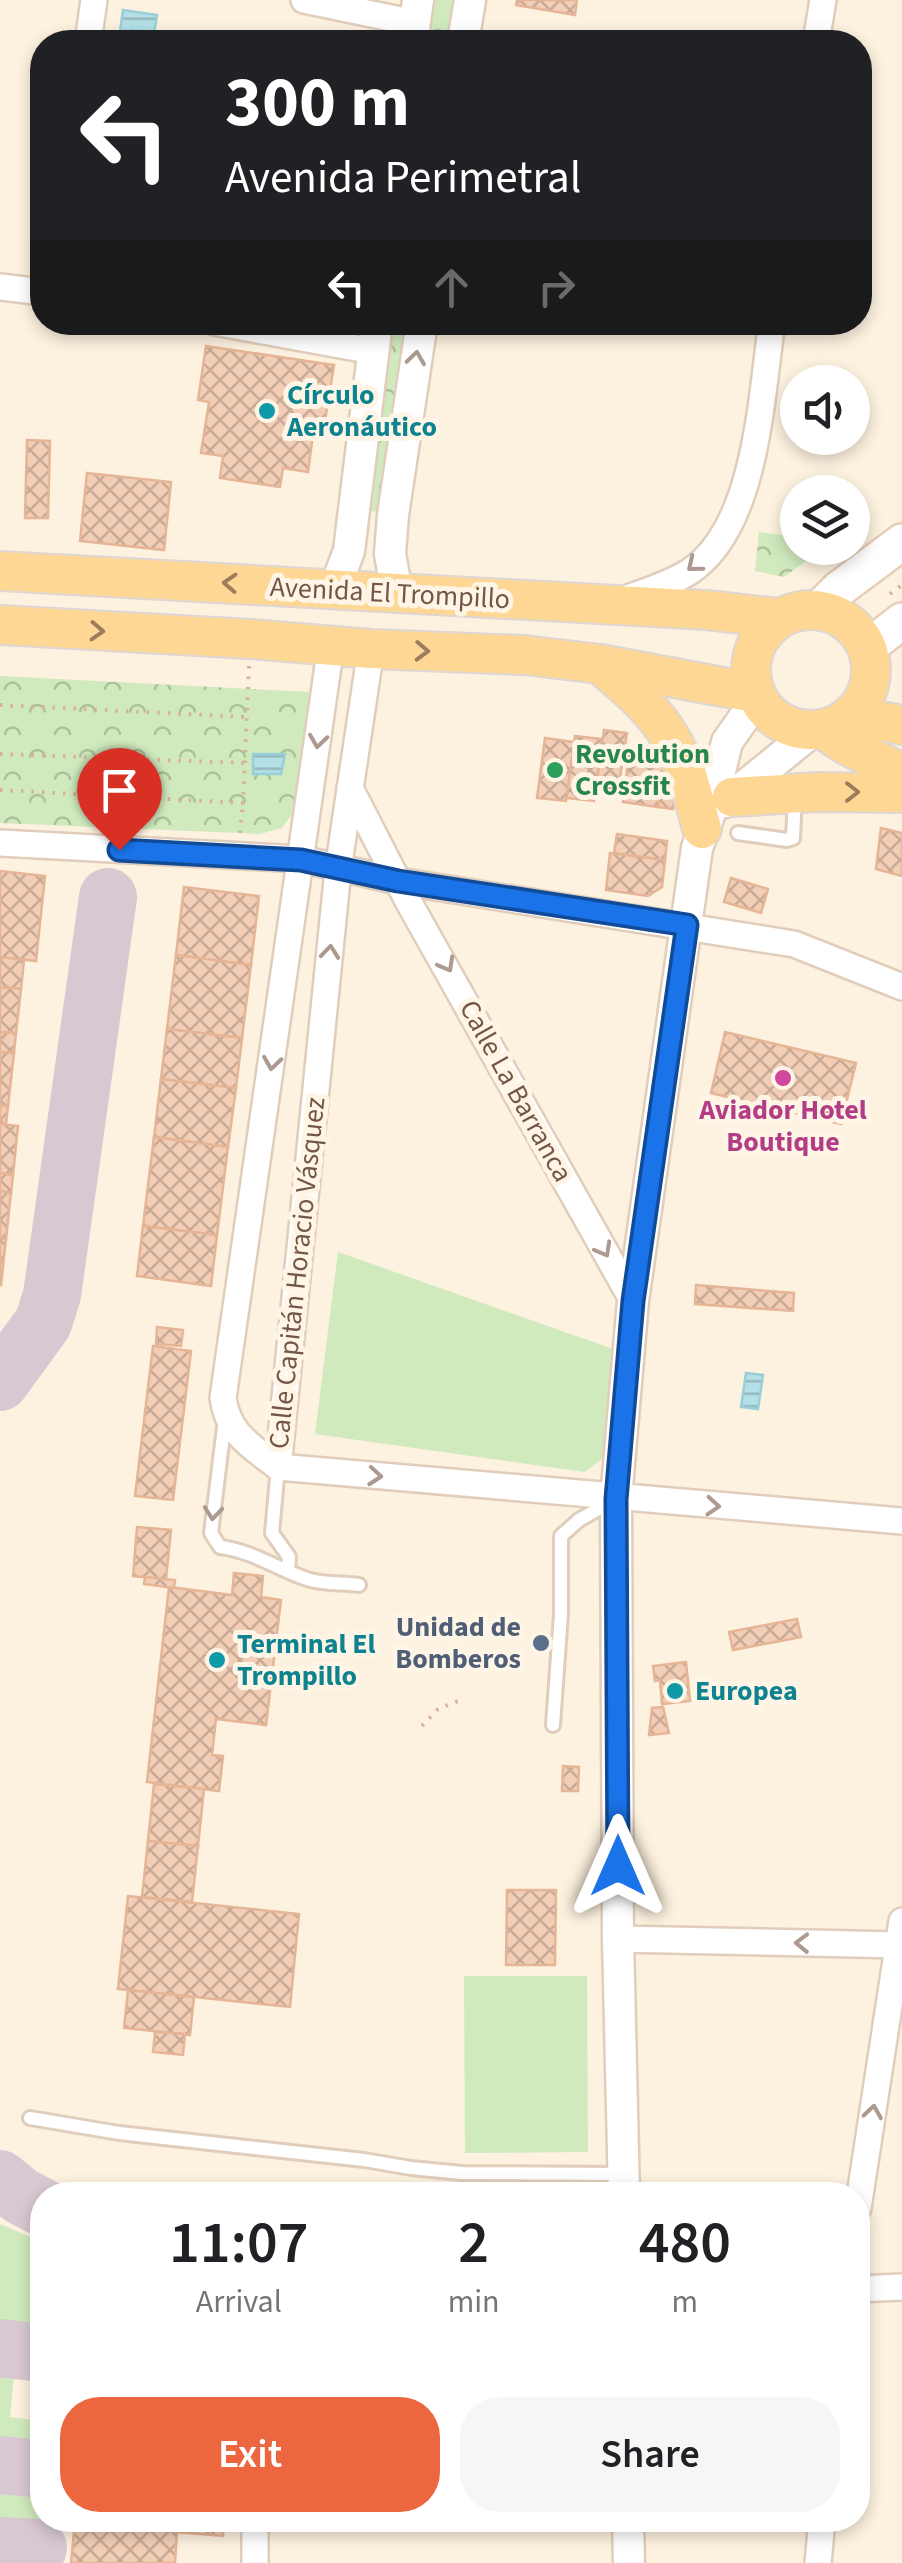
<!DOCTYPE html>
<meta charset="utf-8">
<style>
body{margin:0;font-family:"Source Sans 3",sans-serif;background:#f6f6f6;color:#202124;height:100vh;display:flex;flex-direction:column;font-size:38px;white-space:nowrap}
*{box-sizing:border-box;margin:0}
p{font-size:32px;color:#757577}
.icon{flex:none;width:55px;height:55px;fill:none;stroke:currentColor;stroke-width:2;stroke-linecap:round;stroke-linejoin:round}
.map{position:relative;flex:1;overflow:hidden}
.side{position:absolute;left:30px;top:2182px;width:840px;height:350px;display:flex;flex-direction:column;background:#fff;border-radius:40px;box-shadow:0 5px 15px #0003}
.side>*{flex:none}
.guide{position:absolute;left:30px;top:30px;width:842px;height:305px;border-radius:40px;box-shadow:0 5px 15px #0003;background:#202124;color:#fff;overflow:hidden}
.controls{position:absolute;left:780px;top:365px;display:grid;gap:20px}
.controls a{display:grid;place-items:center;width:90px;height:90px;border-radius:50%;background:#fff;box-shadow:0 5px 15px #0003;font-size:50px}
.pin{position:absolute;display:grid;place-items:center;width:85px;height:85px;color:#fff;margin:-102px -42px;border-radius:50% 50% 50% 0;rotate:-45deg;box-shadow:0 0 10px #0007}
.pin .icon{rotate:45deg}
.me{position:absolute;width:110px;margin:-55px;rotate:0deg;stroke-linejoin:round;filter:drop-shadow(0 0 8px #0008)}
.turn{display:flex;align-items:center;gap:35px;height:210px;padding:0 30px;font-size:45px}
.turn .icon{width:130px;height:130px;stroke-width:2.5}
.turn b{display:block;font-size:70px;line-height:85px}
.lanes{display:flex;align-items:center;height:95px;padding:0 30px;background:#0003;justify-content:center;gap:50px;direction:ltr}
.lanes .off{opacity:.35}
.eta{display:flex;justify-content:space-evenly;align-items:center;height:170px;text-align:center}
.eta b{font-size:60px;font-weight:600;line-height:70px}
.action{display:flex;gap:20px;margin-top:auto;padding:20px 30px}
.action a{flex:1;height:115px;border-radius:40px;background:#ec663f;color:#fff;font-size:40px;font-weight:600;line-height:115px;text-align:center}
.action a+a{background:#f6f6f6;color:#202124}
.map>svg:first-child{display:block}
.grass{fill:#d0eabe}
.park{fill:url(#park-crowns)}
.water{fill:url(#water-rules);stroke:#99cfd8;stroke-width:2.5}
.lines{fill:none;stroke-linecap:round;stroke-linejoin:round}
.taxiway{stroke:#d8c8d2;stroke-width:58}
.building{fill:url(#building-cross-hatch);stroke:#e6b596;stroke-width:2.5}
.service-casing{stroke:#e1cdbb;stroke-width:18}
.minor-casing{stroke:#e1cdbb;stroke-width:30}
.tertiary-casing{stroke:#e1cdbb;stroke-width:35}
.secondary-casing{stroke:#e6ceb9;stroke-width:40}
.primary-casing{stroke:#ded6d3;stroke-width:42}
.path{stroke:#d7b299;stroke-width:4;stroke-dasharray:2.5 8;stroke-linecap:butt}
.service{stroke:#fff;stroke-width:12}
.minor{stroke:#fff;stroke-width:25}
.tertiary{stroke:#fff;stroke-width:30}
.secondary{stroke:#fff;stroke-width:35}
.primary{stroke:#fed794;stroke-width:38}
.oneway{stroke:#ac9a90}
.oneway2{stroke:#9d7d5d}
.route-casing{stroke:#114b97;stroke-width:25}
.route{stroke:#1a73e8;stroke-width:18}
.culture-dot{fill:#0f9aa8;stroke:#fff5e6;stroke-width:4}
.leisure-dot{fill:#2e9e5b;stroke:#fff5e6;stroke-width:4}
.hotel-dot{fill:#d1479c;stroke:#fff5e6;stroke-width:4}
.service-dot{fill:#5c6f8a;stroke:#fff5e6;stroke-width:4}
.labels{text-anchor:middle;dominant-baseline:central;stroke-width:10;stroke-linejoin:round;paint-order:stroke}
.culture-label{font-size:28px;font-weight:bold;fill:#0d838f;stroke:#fff5e6;text-anchor:start}
.street-label{font-size:28px;fill:#745646;stroke:#fff5e6}
.leisure-label{font-size:28px;font-weight:bold;fill:#27864d;stroke:#fff5e6;text-anchor:start}
.hotel-label{font-size:28px;font-weight:bold;fill:#b23c85;stroke:#fff5e6}
.service-label{font-size:28px;font-weight:bold;fill:#4e5e75;stroke:#fff5e6;text-anchor:end}
</style>
<div class="map">
<svg width="902" height="2563" viewBox="0 0 902 2563">
<defs>
<pattern id="park-crowns" width="20" height="18" patternUnits="userSpaceOnUse" patternTransform="scale(2.5)"><rect width="20" height="18" fill="#d0eabe"/><path d="M2 6a3 3 0 1 1 6 0M12 15a3 3 0 1 1 6 0" fill="none" stroke="#adc09c"/></pattern>
<pattern id="water-rules" width="6" height="5" patternUnits="userSpaceOnUse" patternTransform="scale(2.5)"><rect width="6" height="5" fill="#b3dfe6"/><path d="M0 2.5h6" fill="none" stroke="#96b8bc"/></pattern>
<pattern id="building-cross-hatch" width="8" height="8" patternUnits="userSpaceOnUse" patternTransform="scale(2.5)"><rect width="8" height="8" fill="#f3ceb6"/><path d="M0 0l8 8M0 8l8-8" fill="none" stroke="#c9aa96"/></pattern>
</defs>
<rect width="100%" height="100%" fill="#fdf1df"/>
<g class="grass">
<polygon points="338,1252 616,1350 604,1457 585,1472 315,1434"/>
<polygon points="464,1976 587,1976 588,2152 465,2153"/>
<polygon points="0,2224 42,2242 42,2338 0,2332"/>
<polygon points="0,2362 14,2376 10,2417 42,2421 42,2455 0,2450"/>
<polygon points="0,2482 42,2492 42,2518 0,2524"/>
</g>
<g class="park">
<polygon points="430,0 464,0 458,42 424,42"/>
<polygon points="385,323 417,323 389,514 360,509"/>
<polygon points="759,532 797,537 798,548 824,548 784,577 755,571"/>
<polygon points="0,676 309,692 295,810 282,828 260,834 0,823"/>
</g>
<g class="water">
<polygon points="123,10 157,15 154,34 132,30 130,39 119,38"/>
<polygon points="253,754 285,754 281,774 253,774"/>
<polygon points="746,1373 763,1375 758,1409 741,1407"/>
</g>
<g class="lines">
<g class="taxiway">
<polyline points="0,1382 43,1323 52,1295 108,897"/>
<polyline points="0,2179 21,2196 42,2207"/>
<polyline points="0,2348 42,2353"/>
<polyline points="0,2465 42,2469"/>
<polyline points="0,2546 38,2548"/>
</g>
</g>
<g class="building">
<polygon points="517,0 577,0 575,15 516,5"/>
<polygon points="206,346 334,365 325,421 315,419 308,472 283,468 280,487 220,478 223,456 201,453 209,402 198,400"/>
<polygon points="27,440 50,441 48,518 25,518"/>
<polygon points="87,473 171,482 164,550 80,541"/>
<polygon points="604,730 627,733 617,797 595,794"/>
<polygon points="575,736 602,739 594,801 566,798"/>
<polygon points="545,738 574,742 566,801 537,798"/>
<polygon points="629,755 664,760 658,807 623,802"/>
<polygon points="662,772 676,787 673,809 658,807"/>
<polygon points="881,828 902,833 902,876 876,869"/>
<polygon points="617,834 667,841 665,860 614,853"/>
<polygon points="610,853 665,860 662,887 648,896 606,890"/>
<polygon points="0,871 45,876 36,961 0,957"/>
<polygon points="731,878 768,889 761,913 724,902"/>
<polygon points="184,887 259,896 251,965 176,955"/>
<polygon points="176,955 251,965 242,1038 167,1029"/>
<polygon points="0,957 24,960 21,989 0,987"/>
<polygon points="0,987 21,989 16,1033 0,1032"/>
<polygon points="167,1029 242,1038 236,1088 161,1079"/>
<polygon points="0,1032 16,1033 14,1053 0,1052"/>
<polygon points="725,1032 856,1063 841,1124 711,1093"/>
<polygon points="0,1052 14,1053 8,1106 0,1105"/>
<polygon points="161,1079 236,1088 228,1147 154,1137"/>
<polygon points="0,1105 8,1106 6,1124 0,1124"/>
<polygon points="0,1124 18,1126 13,1175 0,1173"/>
<polygon points="154,1137 228,1147 217,1235 143,1226"/>
<polygon points="0,1173 13,1175 11,1193 0,1191"/>
<polygon points="0,1191 11,1193 6,1239 0,1238"/>
<polygon points="143,1226 217,1235 211,1286 137,1276"/>
<polygon points="0,1238 6,1239 1,1285 0,1285"/>
<polygon points="696,1285 794,1293 793,1311 695,1304"/>
<polygon points="157,1327 183,1330 181,1346 156,1344"/>
<polygon points="153,1346 191,1351 173,1500 135,1496"/>
<polygon points="137,1527 171,1530 166,1579 133,1576"/>
<polygon points="234,1573 263,1576 261,1597 281,1600 266,1725 216,1719 212,1755 223,1756 219,1791 147,1782 169,1587 232,1595"/>
<polygon points="145,1577 175,1580 174,1588 144,1584"/>
<polygon points="797,1619 801,1637 733,1650 729,1632"/>
<polygon points="686,1662 690,1701 662,1704 660,1680 655,1681 653,1666"/>
<polygon points="663,1707 669,1733 649,1735 652,1708"/>
<polygon points="563,1766 579,1767 578,1791 562,1791"/>
<polygon points="154,1784 204,1789 198,1846 148,1841"/>
<polygon points="148,1841 198,1846 192,1902 142,1897"/>
<polygon points="507,1890 556,1890 555,1965 506,1965"/>
<polygon points="128,1896 299,1914 290,2007 118,1989"/>
<polygon points="128,1990 194,1997 190,2035 124,2028"/>
<polygon points="155,2032 185,2034 183,2055 153,2052"/>
<polygon points="75,2520 178,2520 177,2532"/>
<polygon points="178,2520 224,2520 223,2536 177,2532"/>
<polygon points="75,2521 177,2532 175,2563 71,2563"/>
</g>
<g class="lines">
<defs>
<g id="service">
<polyline points="738,833 787,840 793,838 795,796"/>
<path d="M225,1419L211,1533L220,1547C254,1551 278,1570 310,1580C325,1584 343,1583 359,1585"/>
<polyline points="278,1467 272,1533 289,1557 288,1569"/>
<polyline points="553,1725 561,1614 561,1536 579,1520 614,1500"/>
<polyline points="30,2118 119,2133 364,2160 411,2168 462,2173 621,2174"/>
</g>
<g id="minor">
<polyline points="304,0 415,23"/>
<polyline points="88,42 94,0"/>
<polyline points="816,42 823,0"/>
<polyline points="0,287 42,292"/>
<polyline points="214,322 373,351"/>
<path d="M625,599C647,591 670,584 689,572C757,528 761,396 772,322"/>
<polyline points="350,788 408,901 633,1301"/>
<polyline points="0,843 301,859 398,881 794,944 902,987"/>
<path d="M278,1467C251,1446 228,1434 223,1398L331,645"/>
<polyline points="278,1467 338,870 371,649"/>
<polyline points="278,1467 902,1521"/>
<polyline points="618,1939 899,1945"/>
<polyline points="858,2208 902,1921"/>
<polyline points="858,2289 902,2287"/>
<polyline points="255,2563 255,2520"/>
<polyline points="818,2563 822,2520"/>
</g>
<g id="tertiary">
<polyline points="412,42 418,0"/>
<polyline points="463,42 470,0"/>
<polyline points="334,590 349,551 377,322"/>
<polyline points="397,593 390,554 393,515 422,322"/>
<polyline points="725,802 814,730"/>
<polyline points="624,2195 618,1939 616,1499 633,1301 697,848 710,813 727,742 758,698"/>
<polyline points="628,2520 629,2563"/>
</g>
<g id="secondary">
<polyline points="818,610 839,589 902,542"/>
<polyline points="867,648 902,621"/>
</g>
<g id="primary">
<polyline points="0,571 706,610 780,618"/>
<circle cx="811" cy="670" r="60"/>
<polyline points="0,625 250,639 371,649 524,655 600,664 755,693"/>
<path d="M602,666C671,724 680,742 702,829"/>
<polyline points="850,715 902,725"/>
<polyline points="822,729 846,745 902,773"/>
<polyline points="732,797 818,792 902,793"/>
</g>
</defs>
<use href="#service" class="service-casing"/>
<use href="#minor" class="minor-casing"/>
<use href="#tertiary" class="tertiary-casing"/>
<use href="#secondary" class="secondary-casing"/>
<use href="#primary" class="primary-casing"/>
<g class="path">
<polyline points="890,594 902,585"/>
<polyline points="0,705 246,717"/>
<polyline points="0,754 244,763"/>
<polyline points="0,790 243,803 249,666"/>
<polyline points="240,833 243,803"/>
<polyline points="422,1726 438,1709 458,1701"/>
</g>
<use href="#service" class="service"/>
<use href="#minor" class="minor"/>
<use href="#tertiary" class="tertiary"/>
<use href="#secondary" class="secondary"/>
<use href="#primary" class="primary"/>
</g>
<defs><path id="oneway-chevron" d="M-2-3.5L2.5 0L-2 3.5" fill="none" stroke-width="1.6" stroke-linecap="round" stroke-linejoin="round" transform="scale(2.5)"/></defs>
<g class="oneway">
<use href="#oneway-chevron" transform="translate(416 358) rotate(-82)"/>
<use href="#oneway-chevron" transform="translate(694 565) rotate(141)"/>
<use href="#oneway-chevron" transform="translate(318 741) rotate(98)"/>
<use href="#oneway-chevron" transform="translate(330 952) rotate(-84)"/>
<use href="#oneway-chevron" transform="translate(447 965) rotate(61)"/>
<use href="#oneway-chevron" transform="translate(272 1063) rotate(98)"/>
<use href="#oneway-chevron" transform="translate(604 1250) rotate(61)"/>
<use href="#oneway-chevron" transform="translate(375 1476) rotate(5)"/>
<use href="#oneway-chevron" transform="translate(713 1506) rotate(4)"/>
<use href="#oneway-chevron" transform="translate(213 1513) rotate(96)"/>
<use href="#oneway-chevron" transform="translate(802 1943) rotate(-179)"/>
<use href="#oneway-chevron" transform="translate(873 2112) rotate(-81)"/>
</g>
<g class="oneway2">
<use href="#oneway-chevron" transform="translate(230 583) rotate(-177)"/>
<use href="#oneway-chevron" transform="translate(97 631) rotate(3)"/>
<use href="#oneway-chevron" transform="translate(422 651) rotate(2)"/>
<use href="#oneway-chevron" transform="translate(852 792)"/>
</g>
<g class="lines">
<defs>
<polyline id="route" points="119,850 301,860 398,881 687,925 633,1301 616,1499 618,1866"/>
</defs>
<use href="#route" class="route-casing"/>
<use href="#route" class="route"/>
</g>
<g class="culture-dot">
<circle cx="267" cy="411" r="10"/>
<circle cx="217" cy="1660" r="10"/>
<circle cx="675" cy="1691" r="10"/>
</g>
<circle class="leisure-dot" cx="555" cy="770" r="10"/>
<circle class="hotel-dot" cx="783" cy="1078" r="10"/>
<circle class="service-dot" cx="541" cy="1643" r="10"/>
<g class="labels">
<g class="culture-label">
<text x="287" y="395">Círculo<tspan x="287" dy="32">Aeronáutico</tspan></text>
<text x="237" y="1644">Terminal El<tspan x="237" dy="32">Trompillo</tspan></text>
<text x="695" y="1691">Europea</text>
</g>
<g class="street-label">
<text transform="translate(390 593) rotate(3)">Avenida El Trompillo</text>
<text transform="translate(516 1091) rotate(61)">Calle La Barranca</text>
<text transform="translate(297 1273) rotate(-84)">Calle Capitán Horacio Vásquez</text>
</g>
<g class="leisure-label">
<text x="575" y="754">Revolution<tspan x="575" dy="32">Crossfit</tspan></text>
</g>
<g class="hotel-label">
<text x="783" y="1110">Aviador Hotel<tspan x="783" dy="32">Boutique</tspan></text>
</g>
<g class="service-label">
<text x="521" y="1627">Unidad de<tspan x="521" dy="32">Bomberos</tspan></text>
</g>
</g>
</svg>
<div class="controls">
<a><svg class="icon" aria-label="sound" viewBox="0 0 24 24"><path d="M4 9h4l5-4v14l-5-4H4zM17 9q2 3 0 6"/></svg></a>
<a><svg class="icon" aria-label="layers" viewBox="0 0 24 24"><path d="M12 4l9 5-9 5-9-5zM3 14l9 5 9-5"/></svg></a>
</div>
<div class="pin" style="left:119px;top:850px;background:#d93025"><svg class="icon" aria-label="arrive" viewBox="0 0 24 24"><path d="M6 21V4h12l-3 4 3 4H6"/></svg></div>
<svg class="me" style="left:618px;top:1866px" viewBox="-20 -20 40 40"><path d="M0-17L14 15 0 8-14 15z" fill="#1a73e8" stroke="#fff" stroke-width="4"/></svg>
<div class="guide">
<div class="turn"><svg class="icon" aria-label="left" viewBox="0 0 24 24"><path d="M17 20v-9H6M10 6l-5 5 5 5"/></svg><div><b>300 m</b>Avenida Perimetral</div></div>
<div class="lanes"><svg class="icon" aria-label="left" viewBox="0 0 24 24"><path d="M17 20v-9H6M10 6l-5 5 5 5"/></svg><svg class="icon off" aria-label="ahead" viewBox="0 0 24 24"><path d="M12 20V5M6 11l6-6 6 6"/></svg><svg class="icon off" aria-label="right" viewBox="0 0 24 24"><path d="M7 20v-9h11M14 6l5 5-5 5"/></svg></div>
</div>
<section class="side">
<div class="eta">
<div><b>11:07</b><p>Arrival</p></div>
<div><b>2</b><p>min</p></div>
<div><b>480</b><p>m</p></div>
</div>
<div class="action"><a>Exit</a><a>Share</a></div>
</section>
</div>
